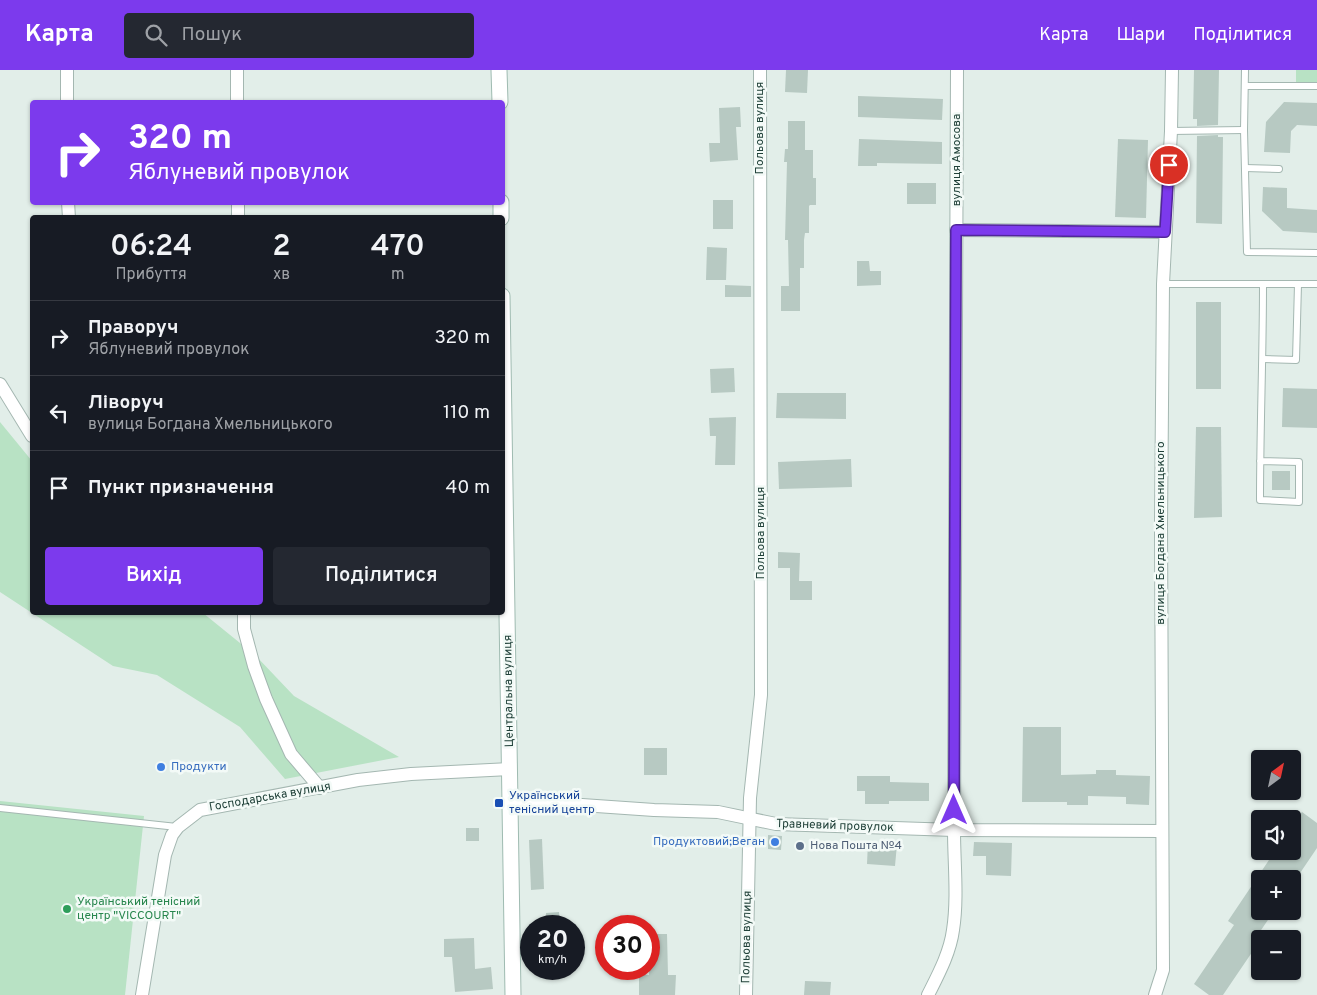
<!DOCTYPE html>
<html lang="uk">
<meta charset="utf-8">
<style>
body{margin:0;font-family:Overpass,sans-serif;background:#242831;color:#f1f3f6;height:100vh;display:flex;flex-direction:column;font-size:19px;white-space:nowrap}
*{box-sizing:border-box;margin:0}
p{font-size:16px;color:#9ea1a6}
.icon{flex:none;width:28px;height:28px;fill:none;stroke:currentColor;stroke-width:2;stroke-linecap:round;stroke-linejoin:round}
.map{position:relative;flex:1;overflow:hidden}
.side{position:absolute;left:30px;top:145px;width:475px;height:400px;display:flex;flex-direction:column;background:#171b24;border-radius:5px;box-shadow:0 1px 4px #0004}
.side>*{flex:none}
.banner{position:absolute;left:30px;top:30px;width:475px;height:105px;border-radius:5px;box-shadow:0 1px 4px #0004;background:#7c3aed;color:#fff;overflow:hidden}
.needle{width:32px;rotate:33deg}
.tools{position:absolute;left:1251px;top:680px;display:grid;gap:10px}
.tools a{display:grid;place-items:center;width:50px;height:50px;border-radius:5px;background:#171b24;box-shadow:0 1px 4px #0004;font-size:25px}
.speed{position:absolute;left:520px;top:845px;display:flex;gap:10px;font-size:25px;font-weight:700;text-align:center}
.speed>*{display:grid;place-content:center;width:65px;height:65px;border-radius:50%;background:#171b24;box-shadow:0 1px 4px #0004;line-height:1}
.speed small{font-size:12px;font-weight:400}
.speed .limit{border:8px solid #d22;background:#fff;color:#111}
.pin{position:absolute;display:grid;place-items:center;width:42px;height:42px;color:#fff;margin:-21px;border:2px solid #fff;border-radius:50%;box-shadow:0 1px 5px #0007}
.me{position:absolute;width:55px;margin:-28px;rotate:0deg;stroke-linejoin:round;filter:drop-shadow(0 0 4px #0008)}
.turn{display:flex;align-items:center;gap:18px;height:105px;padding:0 15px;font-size:22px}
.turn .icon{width:65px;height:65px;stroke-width:2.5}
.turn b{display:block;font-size:35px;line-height:42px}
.eta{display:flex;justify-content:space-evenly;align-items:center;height:85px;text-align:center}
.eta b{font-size:30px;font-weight:600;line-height:35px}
.primary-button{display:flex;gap:10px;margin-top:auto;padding:10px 15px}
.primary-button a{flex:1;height:58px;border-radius:5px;background:#7c3aed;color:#fff;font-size:20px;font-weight:600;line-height:58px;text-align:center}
.primary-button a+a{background:#242831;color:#f1f3f6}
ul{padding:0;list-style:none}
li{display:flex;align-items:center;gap:15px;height:75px;padding:0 15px;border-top:1px solid #363941}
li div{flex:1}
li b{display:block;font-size:19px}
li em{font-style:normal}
header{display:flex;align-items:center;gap:30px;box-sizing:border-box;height:70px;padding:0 25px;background:#7c3aed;color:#fff}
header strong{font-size:24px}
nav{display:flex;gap:28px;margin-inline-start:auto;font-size:18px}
.search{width:350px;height:45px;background:#242831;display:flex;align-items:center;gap:12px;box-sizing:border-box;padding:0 18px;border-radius:5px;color:#9ea1a6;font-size:19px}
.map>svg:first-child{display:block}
.green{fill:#b8e2c4}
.building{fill:#b7c9c2}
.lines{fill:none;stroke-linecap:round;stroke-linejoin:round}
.lane-casing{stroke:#a4b7b1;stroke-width:8}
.street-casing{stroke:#a4b7b1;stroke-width:14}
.secondary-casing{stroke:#9fbbb1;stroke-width:17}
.lane{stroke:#fff;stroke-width:6}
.street{stroke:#fff;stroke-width:12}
.secondary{stroke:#fff;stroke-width:15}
.route-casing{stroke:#51269a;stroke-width:12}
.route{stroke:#7c3aed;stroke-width:9}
.shop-dot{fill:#3f7fe0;stroke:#f3faf7;stroke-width:2}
.transit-dot{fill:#1a4fb4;stroke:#f3faf7;stroke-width:2}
.service-dot{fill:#5c6f8a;stroke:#f3faf7;stroke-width:2}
.leisure-dot{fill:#2e9e5b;stroke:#f3faf7;stroke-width:2}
.labels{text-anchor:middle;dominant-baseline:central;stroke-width:5;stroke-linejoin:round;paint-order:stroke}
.street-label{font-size:12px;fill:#204139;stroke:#f3faf7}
.shop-label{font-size:12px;fill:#366cbe;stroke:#f3faf7;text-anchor:start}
.transit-label{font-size:12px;fill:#164399;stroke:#f3faf7;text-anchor:start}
.service-label{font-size:12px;fill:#4e5e75;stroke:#f3faf7;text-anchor:start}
.leisure-label{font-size:12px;fill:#27864d;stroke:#f3faf7;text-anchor:start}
</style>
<header>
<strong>Карта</strong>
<div class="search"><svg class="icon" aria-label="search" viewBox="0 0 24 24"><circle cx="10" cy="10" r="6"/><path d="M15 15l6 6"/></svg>Пошук</div>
<nav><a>Карта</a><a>Шари</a><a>Поділитися</a></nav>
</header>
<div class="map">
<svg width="1317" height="925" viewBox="0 0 1317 925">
<rect width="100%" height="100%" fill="#e2eee9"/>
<g class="green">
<rect x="1296" y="0" width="21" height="12"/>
<polygon points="0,352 32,391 32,542 203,543 256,586 294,626 399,687 285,709 240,657 157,605 113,596 0,522"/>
<polygon points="0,731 144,746 125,925 0,925"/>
</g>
<g class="building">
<polygon points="786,0 808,0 807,23 785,22"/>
<polygon points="1194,0 1219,0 1218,55 1197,56 1197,49 1193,49"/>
<polygon points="858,26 943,29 942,50 858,47"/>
<polygon points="1284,32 1317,33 1317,56 1297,55 1291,61 1290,83 1264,82 1266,52"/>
<polygon points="740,37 741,57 736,57 738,90 710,92 709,73 720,73 719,38"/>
<polygon points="788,51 805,51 805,80 813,80 813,108 816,108 816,135 810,135 809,136 809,163 805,163 804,170 804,198 800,198 800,241 781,241 781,216 789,216 788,170 785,170 787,92 784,92 785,79 788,79"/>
<polygon points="1218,65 1218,67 1223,67 1222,154 1196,153 1197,66"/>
<polygon points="859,69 942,72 942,94 877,93 877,96 858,96"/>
<polygon points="1118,69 1148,70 1146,148 1115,147"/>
<rect x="907" y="113" width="29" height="21"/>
<polygon points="1263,117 1287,118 1287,138 1317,140 1317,163 1283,161 1262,141"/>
<rect x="713" y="130" width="20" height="29"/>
<polygon points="707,177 727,178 726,210 706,210"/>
<polygon points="857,191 869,191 870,201 881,201 881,215 857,216"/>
<polygon points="725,215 751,216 751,227 725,227"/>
<rect x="1196" y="232" width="25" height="87"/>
<polygon points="734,298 735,322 711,323 710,299"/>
<polygon points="1283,318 1317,319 1317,358 1282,357"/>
<polygon points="777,323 846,323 846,349 776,348"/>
<polygon points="736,347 735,395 715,395 716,366 710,366 709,348"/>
<polygon points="1196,357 1221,357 1222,447 1194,448"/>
<polygon points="851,389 852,417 779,419 778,392"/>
<rect x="1272" y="401" width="18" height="19"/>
<polygon points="778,482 800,483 799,511 812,511 812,530 790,530 790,498 778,498"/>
<polygon points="1023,657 1061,657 1061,705 1096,704 1096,700 1116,700 1116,705 1150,706 1149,735 1126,734 1126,727 1088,726 1088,735 1067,735 1067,732 1022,732"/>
<rect x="644" y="678" width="23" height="27"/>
<polygon points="857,706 890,706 890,712 929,713 929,731 889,731 889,734 865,734 865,721 857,721"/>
<polygon points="1302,742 1317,753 1317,778 1296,809 1260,809 1260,841 1274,841 1255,869 1259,872 1223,925 1209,925 1194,914 1234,855 1228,851 1275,781 1292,781 1292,756"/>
<rect x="466" y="758" width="13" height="13"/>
<polygon points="768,765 782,766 781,780 768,779"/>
<polygon points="542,769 544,819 531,820 529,770"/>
<polygon points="868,772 897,774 895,796 867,794"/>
<polygon points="974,772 1012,773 1011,806 986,805 986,786 973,786"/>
<polygon points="559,842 560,856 547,856 546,843"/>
<polygon points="649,864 667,864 668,905 676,905 675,925 639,925 639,904 649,905"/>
<polygon points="474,868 475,899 491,897 493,919 455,922 452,887 444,887 444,869"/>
<polygon points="805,911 831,912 830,925 804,925"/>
</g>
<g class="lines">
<defs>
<g id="lane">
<polyline points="1245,0 1244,60 1247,182 1317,183"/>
<polyline points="1245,16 1317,16"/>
<polyline points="1171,61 1244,60"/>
<polyline points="1245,98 1279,99"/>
<polyline points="1163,214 1317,214"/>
<polyline points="1263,289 1296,290 1298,214"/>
<path d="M1260,391L1299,392V432L1260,430C1260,358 1263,286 1263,214"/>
<polyline points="0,738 177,757"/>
</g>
<g id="street">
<polyline points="67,0 67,32"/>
<polyline points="237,0 237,32"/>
<polyline points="68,132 69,148"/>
<polyline points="238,132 238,148"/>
<polyline points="956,160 1165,162"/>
<polyline points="0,314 32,366"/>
<polyline points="244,542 244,559 254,596 266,629 291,684 320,718"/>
<polyline points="510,730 654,740 718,742 776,754 954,760 1161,761"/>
<polyline points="142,925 165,785 172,765 178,757 200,740 358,710 411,704 510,699"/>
<polyline points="746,925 750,728 761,625 760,0"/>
<path d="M928,925C938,905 950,883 953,860C958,828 954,793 954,760L957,0"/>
<polyline points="1155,925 1163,900 1161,455 1163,214 1171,61 1172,0"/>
</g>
<g id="secondary">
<polyline points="499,0 500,32"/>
<polyline points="501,132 501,148"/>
<polyline points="502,226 513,925"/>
</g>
</defs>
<use href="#lane" class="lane-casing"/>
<use href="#street" class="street-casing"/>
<use href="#secondary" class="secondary-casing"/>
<use href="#lane" class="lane"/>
<use href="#street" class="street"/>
<use href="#secondary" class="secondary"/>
</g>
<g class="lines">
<defs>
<polyline id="route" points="954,740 956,160 1165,162 1169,95"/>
</defs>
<use href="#route" class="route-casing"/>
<use href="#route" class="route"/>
</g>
<g class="shop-dot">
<circle cx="161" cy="697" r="5"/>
<circle cx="775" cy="772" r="5"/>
</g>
<rect class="transit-dot" x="494" y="728" width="10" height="10" rx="2.5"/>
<circle class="service-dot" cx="800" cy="776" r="5"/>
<circle class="leisure-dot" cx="67" cy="839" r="5"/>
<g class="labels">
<g class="street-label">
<text transform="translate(760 58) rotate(-90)">Польова вулиця</text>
<text transform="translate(957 90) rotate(-90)">вулиця Амосова</text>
<text transform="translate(761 463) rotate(-90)">Польова вулиця</text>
<text transform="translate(1161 463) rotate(-90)">вулиця Богдана Хмельницького</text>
<text transform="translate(509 621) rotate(-91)">Центральна вулиця</text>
<text transform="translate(270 727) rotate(-10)">Господарська вулиця</text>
<text transform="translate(835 756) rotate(2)">Травневий провулок</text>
<text transform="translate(747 867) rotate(-89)">Польова вулиця</text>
</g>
<g class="shop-label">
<text x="171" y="697">Продукти</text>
<text x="765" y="772" text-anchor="end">Продуктовий;Веган</text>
</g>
<g class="transit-label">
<text x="509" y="726">Український<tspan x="509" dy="14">тенісний центр</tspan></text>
</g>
<g class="service-label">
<text x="810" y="776">Нова Пошта №4</text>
</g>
<g class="leisure-label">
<text x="77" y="832">Український тенісний<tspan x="77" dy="14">центр "VICCOURT"</tspan></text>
</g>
</g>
</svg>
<div class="tools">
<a><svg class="needle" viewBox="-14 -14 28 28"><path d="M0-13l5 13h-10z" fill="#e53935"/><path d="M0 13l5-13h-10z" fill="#9ea1a6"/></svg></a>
<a><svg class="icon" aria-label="sound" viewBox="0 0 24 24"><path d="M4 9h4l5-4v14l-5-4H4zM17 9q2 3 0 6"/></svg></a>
<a>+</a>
<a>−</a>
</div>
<div class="speed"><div>20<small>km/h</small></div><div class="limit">30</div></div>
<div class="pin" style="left:1169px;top:95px;background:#d93025"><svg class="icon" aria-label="arrive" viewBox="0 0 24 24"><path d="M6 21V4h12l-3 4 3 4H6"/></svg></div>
<svg class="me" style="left:954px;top:740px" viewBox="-20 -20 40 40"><path d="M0-17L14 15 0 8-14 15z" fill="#7c3aed" stroke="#fff" stroke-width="4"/></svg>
<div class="banner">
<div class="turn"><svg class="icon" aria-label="right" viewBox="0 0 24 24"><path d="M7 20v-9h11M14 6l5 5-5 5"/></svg><div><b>320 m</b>Яблуневий провулок</div></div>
</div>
<section class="side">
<div class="eta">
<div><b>06:24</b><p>Прибуття</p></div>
<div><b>2</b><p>хв</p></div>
<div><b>470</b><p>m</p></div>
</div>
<ul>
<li><svg class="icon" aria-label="right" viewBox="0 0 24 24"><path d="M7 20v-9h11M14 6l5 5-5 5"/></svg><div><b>Праворуч</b><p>Яблуневий провулок</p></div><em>320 m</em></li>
<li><svg class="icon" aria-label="left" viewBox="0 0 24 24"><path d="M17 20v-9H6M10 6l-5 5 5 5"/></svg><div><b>Ліворуч</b><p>вулиця Богдана Хмельницького</p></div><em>110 m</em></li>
<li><svg class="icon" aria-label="arrive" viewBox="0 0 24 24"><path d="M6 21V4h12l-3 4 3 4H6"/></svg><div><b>Пункт призначення</b></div><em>40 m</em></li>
</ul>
<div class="primary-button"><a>Вихід</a><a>Поділитися</a></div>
</section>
</div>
